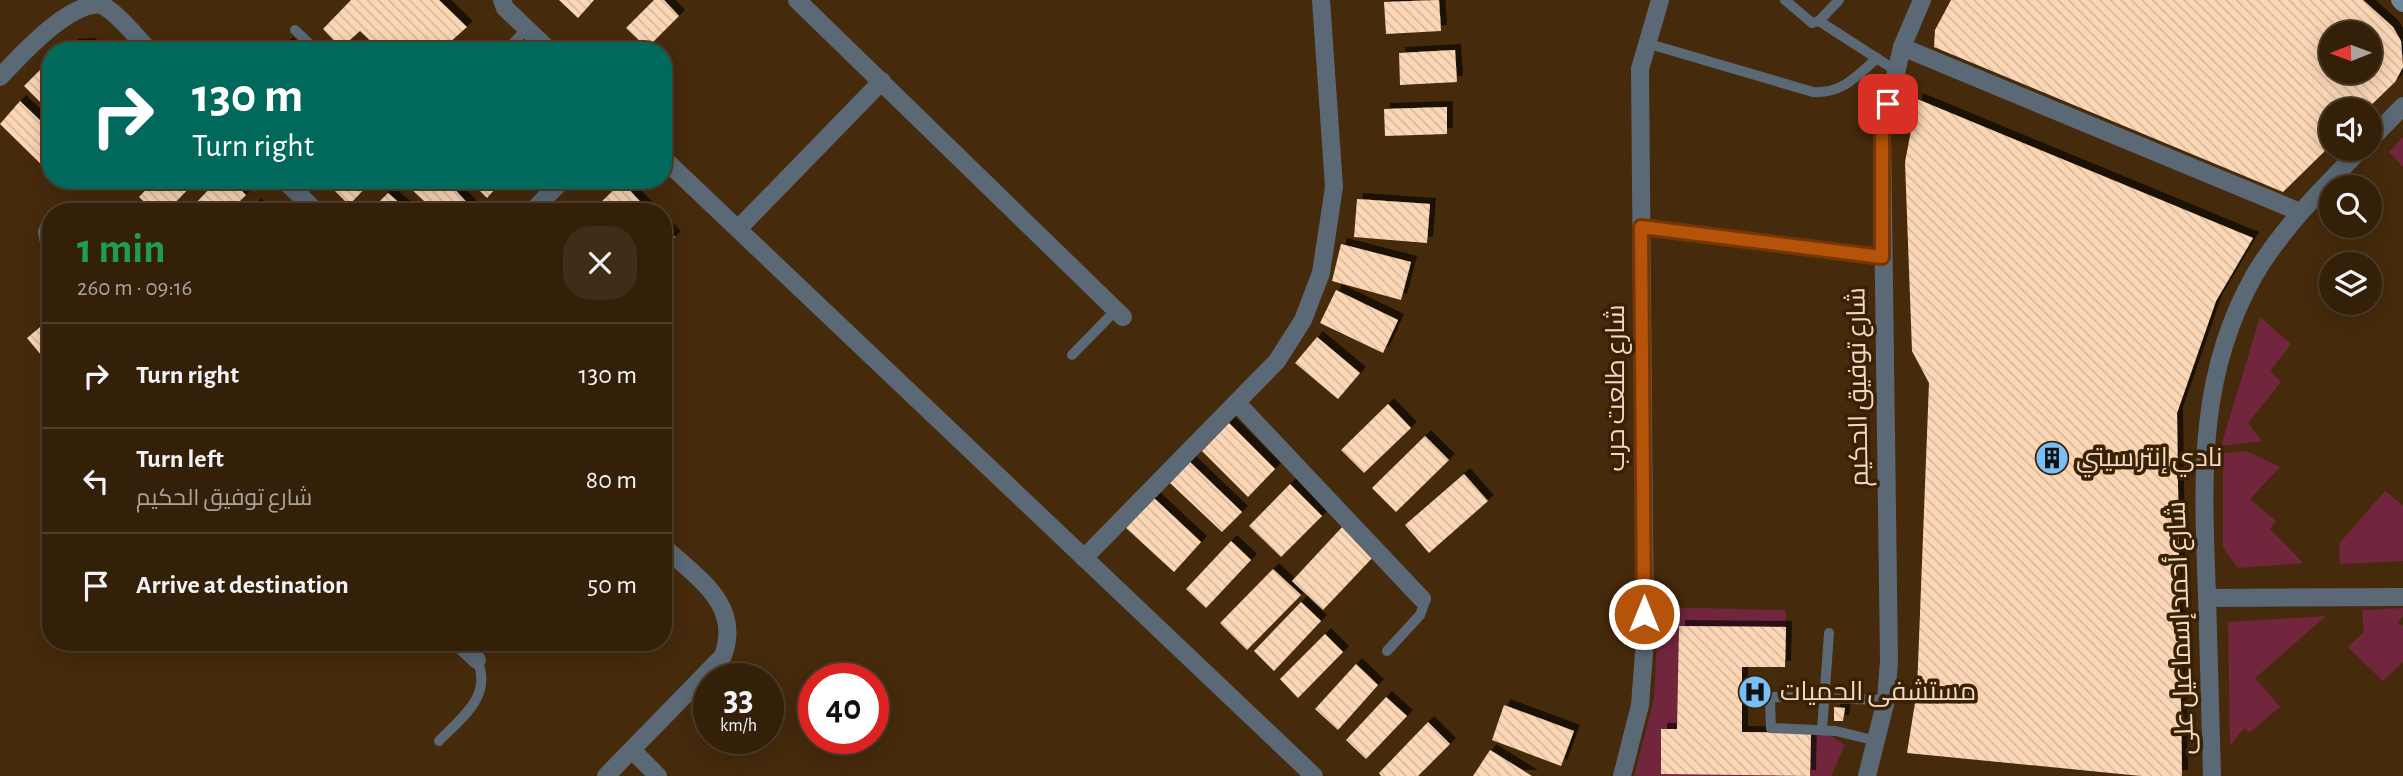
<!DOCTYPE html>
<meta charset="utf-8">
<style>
body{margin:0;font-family:"Alegreya Sans",Cairo,sans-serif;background:#3f2d17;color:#f1f3f6;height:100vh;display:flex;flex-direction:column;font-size:26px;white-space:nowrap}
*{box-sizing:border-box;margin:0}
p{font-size:23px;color:#a9a39c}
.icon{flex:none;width:38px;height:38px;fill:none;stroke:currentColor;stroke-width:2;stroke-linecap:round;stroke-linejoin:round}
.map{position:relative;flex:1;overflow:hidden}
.details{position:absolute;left:42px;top:203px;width:630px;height:448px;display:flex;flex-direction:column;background:#342009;border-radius:28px;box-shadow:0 4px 18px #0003,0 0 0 2px #4e3e2a}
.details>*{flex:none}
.guide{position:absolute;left:42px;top:42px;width:630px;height:147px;border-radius:28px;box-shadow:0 4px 18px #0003,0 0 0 2px #4e3e2a;background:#00695c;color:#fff;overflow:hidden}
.needle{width:46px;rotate:269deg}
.fabs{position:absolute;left:2319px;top:21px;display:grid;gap:14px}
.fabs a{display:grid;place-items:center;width:63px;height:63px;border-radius:50%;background:#342009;box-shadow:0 4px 18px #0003,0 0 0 2px #4e3e2a;font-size:35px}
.speed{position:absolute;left:693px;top:663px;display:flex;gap:14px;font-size:35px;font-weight:700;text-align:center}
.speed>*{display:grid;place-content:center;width:91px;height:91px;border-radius:50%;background:#342009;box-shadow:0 4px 18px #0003,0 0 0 2px #4e3e2a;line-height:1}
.speed small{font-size:18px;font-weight:400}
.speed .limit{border:10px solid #d22;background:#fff;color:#111}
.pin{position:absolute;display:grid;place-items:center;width:60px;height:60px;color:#fff;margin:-30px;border-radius:14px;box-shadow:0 4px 10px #0006}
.me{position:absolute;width:77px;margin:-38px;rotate:0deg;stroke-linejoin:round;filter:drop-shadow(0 0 5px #0008)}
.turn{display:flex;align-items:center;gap:24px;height:147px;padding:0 35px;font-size:32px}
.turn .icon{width:91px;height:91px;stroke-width:2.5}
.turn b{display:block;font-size:49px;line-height:60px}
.round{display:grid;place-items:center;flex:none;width:74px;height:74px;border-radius:28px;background:#3f2d17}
.summary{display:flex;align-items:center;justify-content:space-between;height:119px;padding:0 35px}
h1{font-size:42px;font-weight:700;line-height:52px;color:#1e9e55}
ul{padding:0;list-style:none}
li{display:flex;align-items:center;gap:21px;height:105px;padding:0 35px;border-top:2px solid #4e3e2a}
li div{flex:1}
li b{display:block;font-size:26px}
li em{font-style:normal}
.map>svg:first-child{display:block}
.green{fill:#71263e}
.building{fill:url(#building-back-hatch);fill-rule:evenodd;filter:url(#shadow)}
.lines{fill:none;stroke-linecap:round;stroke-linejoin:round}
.service{stroke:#5a6975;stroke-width:10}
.minor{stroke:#5a6975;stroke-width:18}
.tertiary{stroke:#5a6975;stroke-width:18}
.secondary{stroke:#6f879b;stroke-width:18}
.route-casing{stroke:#753606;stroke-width:18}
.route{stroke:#b45309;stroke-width:12}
.labels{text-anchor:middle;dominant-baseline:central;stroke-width:7;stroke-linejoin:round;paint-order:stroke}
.street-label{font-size:26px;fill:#eddbca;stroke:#3b2001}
.poi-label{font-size:26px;fill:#eddbca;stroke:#3b2001;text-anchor:start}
</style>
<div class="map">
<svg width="2403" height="776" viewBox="0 0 2403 776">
<defs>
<pattern id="building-back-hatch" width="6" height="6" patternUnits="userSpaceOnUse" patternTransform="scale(1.75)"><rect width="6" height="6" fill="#fcd7b6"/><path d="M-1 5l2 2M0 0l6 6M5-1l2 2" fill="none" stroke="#d8b99e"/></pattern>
<filter id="shadow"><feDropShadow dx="6" dy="-6" stdDeviation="0" flood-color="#0009"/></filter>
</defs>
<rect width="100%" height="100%" fill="#462a0c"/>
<g class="green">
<polygon points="2403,137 2403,167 2389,152"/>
<polygon points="2260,317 2291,344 2270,371 2281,382 2248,423 2262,441 2221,446"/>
<polygon points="2246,451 2280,467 2250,499 2276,521 2270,529 2303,563 2238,568 2223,548 2223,453"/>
<polygon points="2385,491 2403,505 2403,561 2340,564 2339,544"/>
<polygon points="1659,607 1785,610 1786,627 1679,626 1677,729 1661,729 1661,774 1810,776 1811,733 1827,733 1845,745 1831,776 1634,776 1654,699"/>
<polygon points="2403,608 2403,616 2398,622 2403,626 2403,662 2383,681 2348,647 2364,632 2362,610"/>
<polygon points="2326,616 2255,678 2280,707 2250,732 2244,728 2230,746 2228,622"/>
</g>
<g class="building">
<polygon points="351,0 439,0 467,27 440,51 381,51 360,31 341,48 323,29"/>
<polygon points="559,0 594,0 578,18"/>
<polygon points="654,0 664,0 679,16 647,48 626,28"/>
<polygon points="1439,0 1441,31 1386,34 1384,2"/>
<path d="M1951,0H2363L2393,27L2401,41L2403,67L2395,82L2366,110H2331V145L2283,192L1934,47L1935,30ZM2331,33H2370V72H2331Z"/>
<polygon points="287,43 295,51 279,51"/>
<polygon points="89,44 96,51 66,51 72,45"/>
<polygon points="1455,50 1457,82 1400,85 1399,53"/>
<polygon points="43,67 51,74 51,113 24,86"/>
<polygon points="1917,99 2253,238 2216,301 2177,413 2182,776 2141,776 1907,753 1917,690 1929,383 1912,351 1905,162"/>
<polygon points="20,101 51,131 51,174 0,124"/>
<polygon points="1447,107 1447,134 1385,136 1384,109"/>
<polygon points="155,180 197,180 166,212 155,212 139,197"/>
<polygon points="218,180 231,180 246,195 229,212 187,212"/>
<polygon points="332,180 373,180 349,205 328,184"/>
<polygon points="401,180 446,180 474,210 436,212 411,189 406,190"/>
<polygon points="469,180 503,180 487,198"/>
<polygon points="622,182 650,212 620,209 597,212 594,209"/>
<polygon points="388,193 410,212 369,212"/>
<polygon points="1357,199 1430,204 1427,243 1354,237"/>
<polygon points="255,204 263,212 248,212"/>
<polygon points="663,225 675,237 663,248"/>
<polygon points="1341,244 1411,262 1401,300 1332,281"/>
<polygon points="1336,290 1398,320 1383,353 1320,323"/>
<polygon points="51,318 51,357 46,361 27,338"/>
<polygon points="1317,337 1360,373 1338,399 1295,363"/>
<polygon points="1388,404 1411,428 1364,473 1341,450"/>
<polygon points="1229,423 1275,469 1248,497 1202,451"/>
<polygon points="1425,436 1449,460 1396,512 1372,488"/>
<polygon points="1190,462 1242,512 1222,532 1170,483"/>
<polygon points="1464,474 1488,501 1429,553 1405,525"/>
<polygon points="1290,484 1322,516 1281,557 1249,526"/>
<polygon points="1154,498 1201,542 1174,572 1126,528"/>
<polygon points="1344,525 1375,555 1323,610 1292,581"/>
<polygon points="1231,541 1251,560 1206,608 1186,589"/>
<polygon points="1273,569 1301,595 1247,650 1220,623"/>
<polygon points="1301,602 1321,621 1274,671 1254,651"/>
<polygon points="1679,626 1786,627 1785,667 1742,667 1742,732 1811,733 1810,776 1661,774 1661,729 1677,729"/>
<polygon points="1325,634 1343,652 1298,698 1280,679"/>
<polygon points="1356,664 1378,685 1338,730 1315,709"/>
<polygon points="1386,697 1407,716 1366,759 1346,740"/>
<polygon points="1504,705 1574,731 1561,766 1492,740"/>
<polygon points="1834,707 1845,708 1843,721 1834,721"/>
<polygon points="1428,722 1450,744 1418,776 1381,776 1379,773"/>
<polygon points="1490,750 1532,776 1473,776"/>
</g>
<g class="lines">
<g class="service">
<polyline points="1785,0 1812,23 1819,21 1839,0"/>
<polyline points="1819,21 1895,70"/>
<polyline points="295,30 317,51"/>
<path d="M1646,43L1813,92C1842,94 1857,76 1877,58"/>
<polyline points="506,51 527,28"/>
<polyline points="1641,227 1882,257"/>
<polyline points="1072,355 1116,310"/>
<polyline points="1387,651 1420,615 1424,604 1422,599"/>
<polyline points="1822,730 1829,633"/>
<path d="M439,741C462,717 493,696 477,660"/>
<polyline points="1877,741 1836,731 1771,728 1770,700 1774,697 1886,700"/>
</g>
<g class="minor">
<polyline points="502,0 505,8 550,51"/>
<polyline points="797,0 1123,317"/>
<polyline points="1902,47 2300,212"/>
<path d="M0,77C20,56 70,0 102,5C119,14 136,37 150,51"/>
<polyline points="663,158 1314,776"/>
<polyline points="284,180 317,212"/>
<polyline points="531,212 563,180"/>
<polyline points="51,223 47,232 51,253"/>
<polyline points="738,229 882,81"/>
<polyline points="1237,403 1422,599"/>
<polyline points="1084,558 1277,361 1303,320 1321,273 1334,187 1321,0"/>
<polyline points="2207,598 2403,597"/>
<polyline points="458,642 477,660"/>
<polyline points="632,750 658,776"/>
<path d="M606,776L723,656C742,604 697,578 663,546"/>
<polyline points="1867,776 1886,700 1889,661 1882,133 1902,47 1922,0"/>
</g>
<g class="tertiary">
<polyline points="2370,140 2403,106"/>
<polyline points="1622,776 1640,705 1645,640 1640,69 1660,0"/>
<path d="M2212,776C2210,716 2209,655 2207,595C2203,482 2196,377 2255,274C2283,227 2323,188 2361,149"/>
</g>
<polyline class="secondary" points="2400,0 2403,3"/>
</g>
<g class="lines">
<defs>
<polyline id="route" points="1644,614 1641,227 1882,257 1882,134 1888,104"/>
</defs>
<use href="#route" class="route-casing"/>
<use href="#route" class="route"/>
</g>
<defs>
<symbol id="building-disc" viewBox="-11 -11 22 22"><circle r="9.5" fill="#78bff8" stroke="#3b2001"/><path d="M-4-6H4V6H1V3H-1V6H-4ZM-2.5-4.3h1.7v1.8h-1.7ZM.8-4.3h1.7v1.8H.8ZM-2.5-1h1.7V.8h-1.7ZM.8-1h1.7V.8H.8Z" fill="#111"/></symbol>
<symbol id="hospital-disc" viewBox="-11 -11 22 22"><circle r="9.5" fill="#78bff8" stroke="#3b2001"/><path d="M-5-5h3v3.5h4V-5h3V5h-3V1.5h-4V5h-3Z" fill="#111"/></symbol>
</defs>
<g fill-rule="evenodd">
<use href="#building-disc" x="2033" y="439" width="38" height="38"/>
<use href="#hospital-disc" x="1736" y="673" width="38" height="38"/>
</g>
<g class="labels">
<g class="street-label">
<text transform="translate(1858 387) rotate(-91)">شارع توفيق الحكيم</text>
<text transform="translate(1616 388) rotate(-90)">شارع طلعت حرب</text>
<text transform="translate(2181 628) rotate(-92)">شارع أحمد إسماعيل على</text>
</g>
<g class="poi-label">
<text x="2076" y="458">نادي إنتر سيتي</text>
<text x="1780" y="692">مستشفى الحميات</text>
</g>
</g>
</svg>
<div class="fabs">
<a><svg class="needle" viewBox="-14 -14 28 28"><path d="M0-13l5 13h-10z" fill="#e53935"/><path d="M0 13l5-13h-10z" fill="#a9a39c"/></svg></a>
<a><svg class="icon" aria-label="sound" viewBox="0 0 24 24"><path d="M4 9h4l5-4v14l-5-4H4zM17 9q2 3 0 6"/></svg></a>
<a><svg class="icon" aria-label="search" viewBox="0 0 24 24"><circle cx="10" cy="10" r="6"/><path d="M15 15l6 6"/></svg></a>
<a><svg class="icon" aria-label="layers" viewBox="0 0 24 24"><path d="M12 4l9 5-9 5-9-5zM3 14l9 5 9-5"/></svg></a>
</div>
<div class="speed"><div>33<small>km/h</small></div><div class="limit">40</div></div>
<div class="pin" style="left:1888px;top:104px;background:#d93025"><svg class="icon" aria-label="arrive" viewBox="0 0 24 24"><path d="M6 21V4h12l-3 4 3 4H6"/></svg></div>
<svg class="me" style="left:1644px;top:614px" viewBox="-20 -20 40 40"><circle r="17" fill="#b45309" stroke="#fff" stroke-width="3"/><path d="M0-11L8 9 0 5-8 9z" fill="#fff"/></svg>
<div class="guide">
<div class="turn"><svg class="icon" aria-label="right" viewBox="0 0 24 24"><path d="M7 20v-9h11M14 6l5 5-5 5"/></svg><div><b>130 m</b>Turn right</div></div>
</div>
<section class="details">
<div class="summary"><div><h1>1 min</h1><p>260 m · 09:16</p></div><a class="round"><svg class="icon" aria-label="close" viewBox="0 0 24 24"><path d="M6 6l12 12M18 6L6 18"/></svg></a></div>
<ul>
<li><svg class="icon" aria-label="right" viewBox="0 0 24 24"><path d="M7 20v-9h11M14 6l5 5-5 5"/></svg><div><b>Turn right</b></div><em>130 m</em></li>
<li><svg class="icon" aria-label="left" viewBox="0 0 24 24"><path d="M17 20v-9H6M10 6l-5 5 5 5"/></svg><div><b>Turn left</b><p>شارع توفيق الحكيم</p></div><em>80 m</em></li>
<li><svg class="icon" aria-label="arrive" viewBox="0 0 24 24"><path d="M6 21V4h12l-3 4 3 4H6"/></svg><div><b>Arrive at destination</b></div><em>50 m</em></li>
</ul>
</section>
</div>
